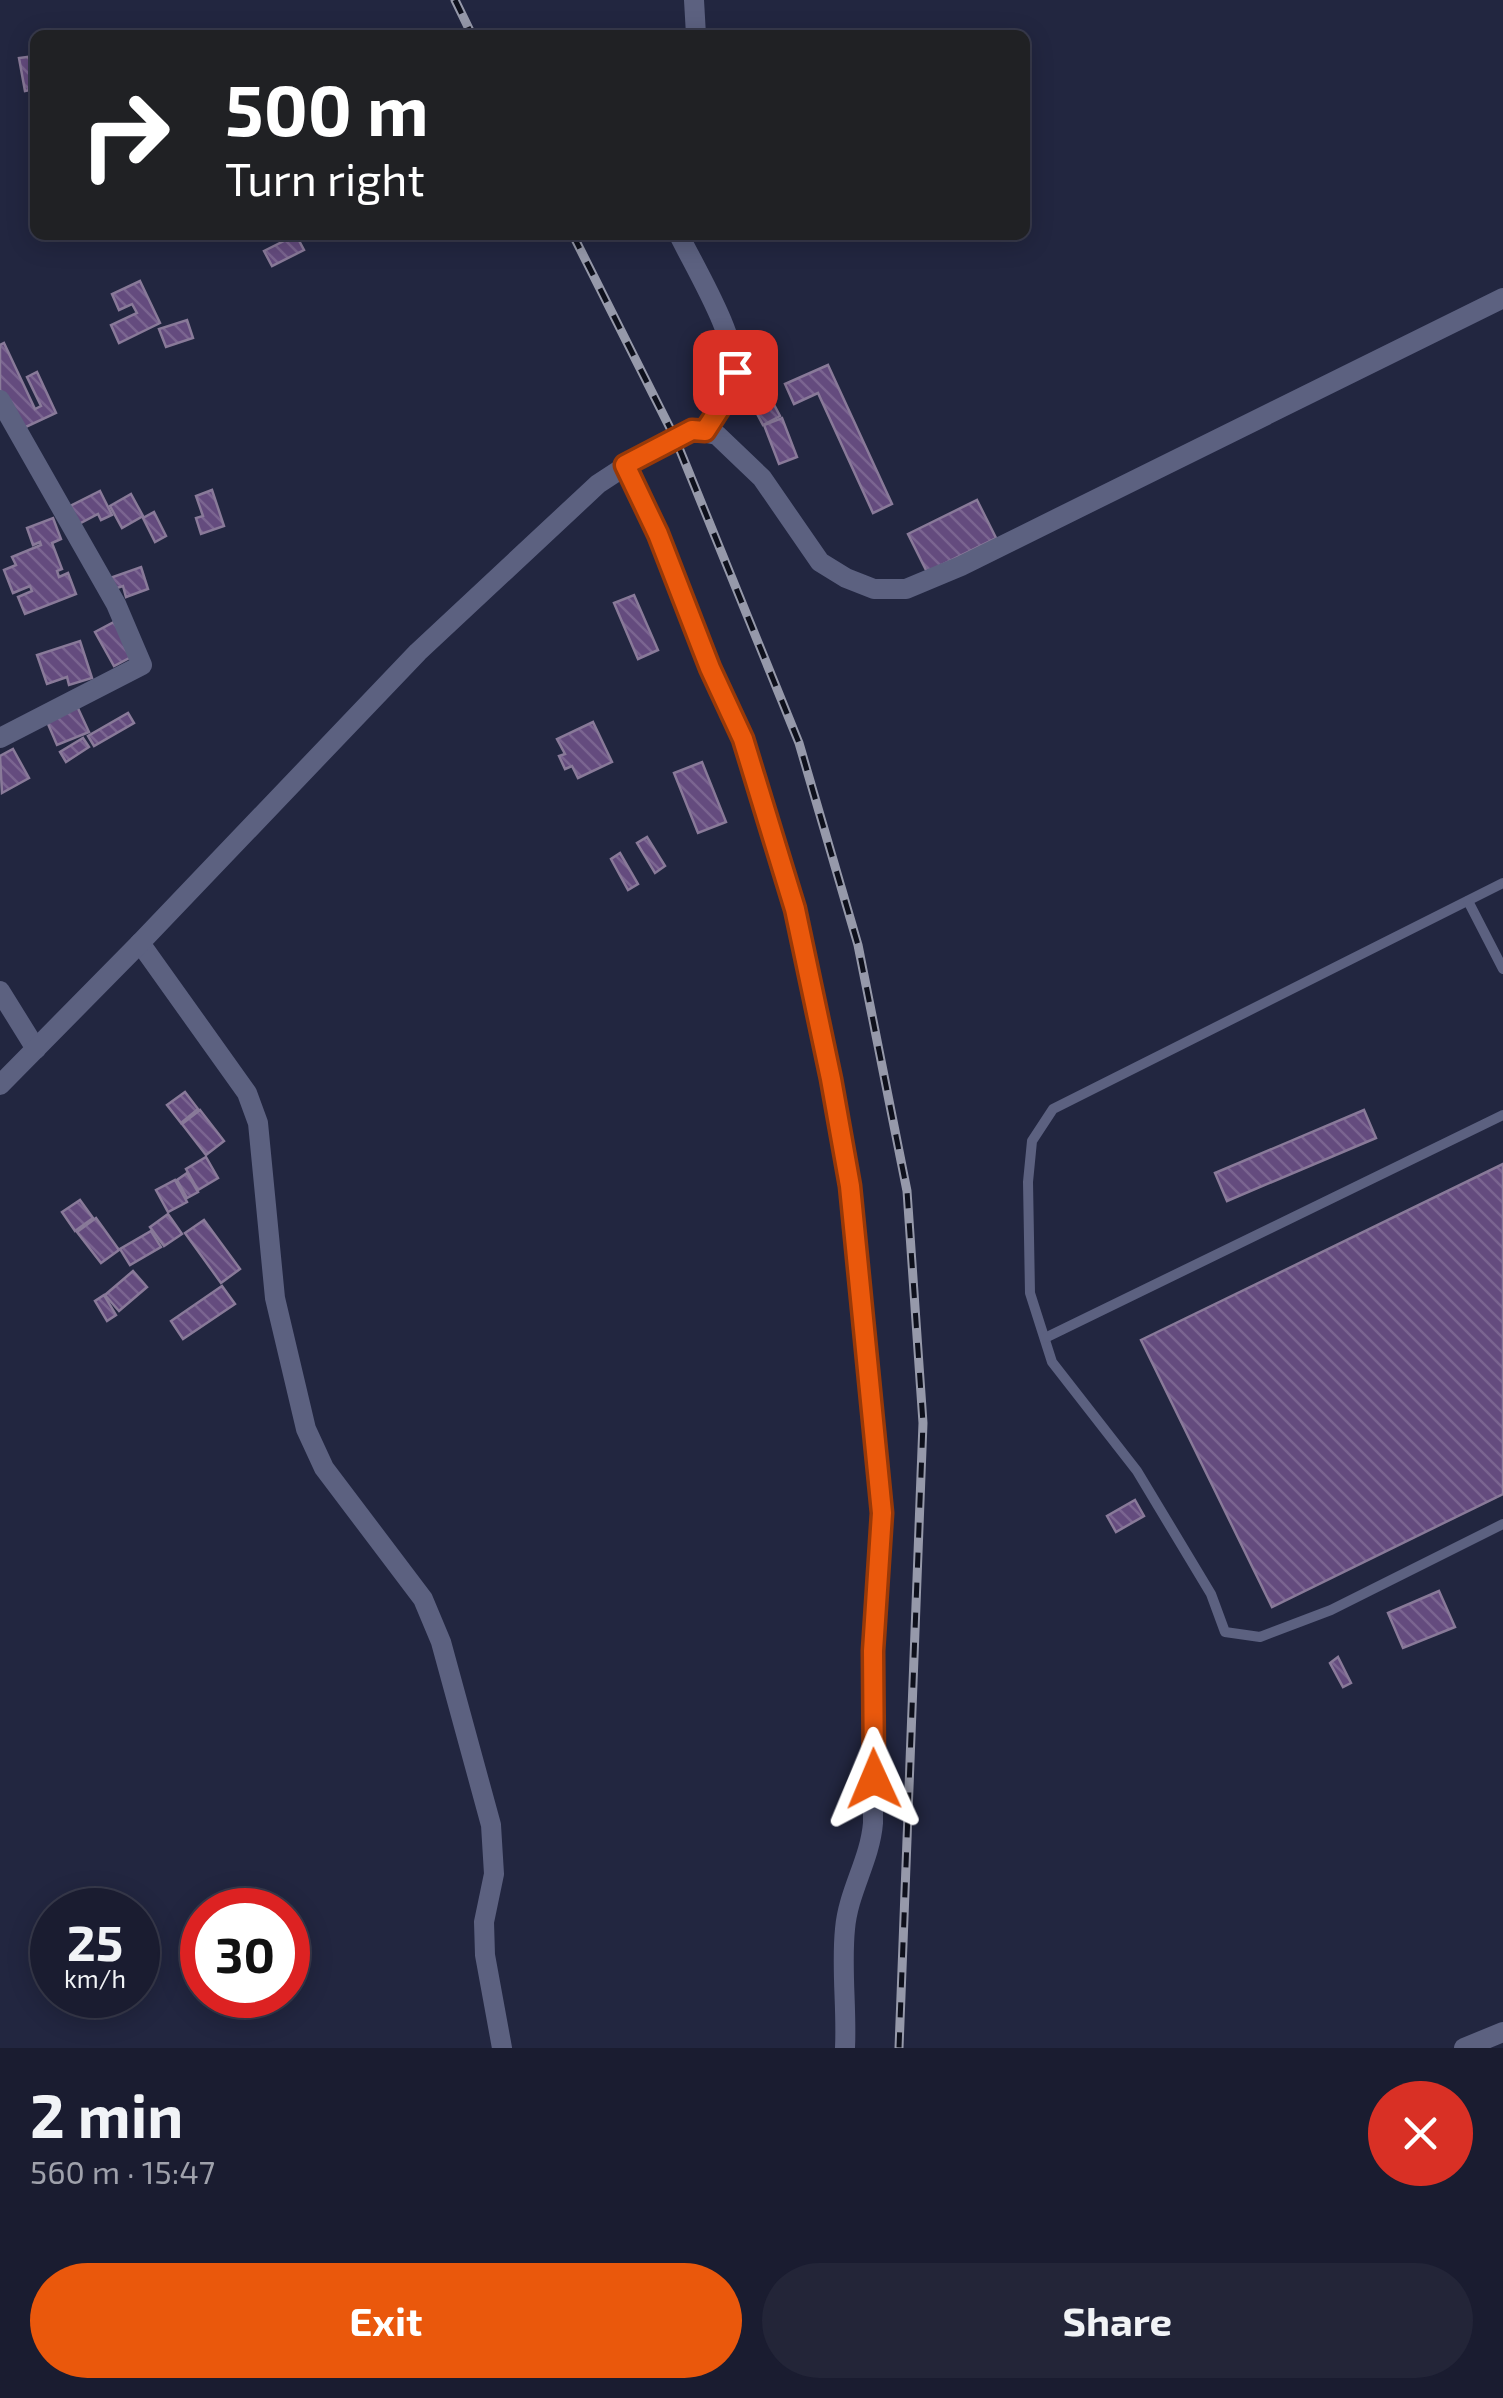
<!DOCTYPE html>
<meta charset="utf-8">
<style>
body{margin:0;font-family:"Exo 2",sans-serif;background:#232538;color:#f1f3f6;height:100vh;display:flex;flex-direction:column;font-size:38px;white-space:nowrap}
*{box-sizing:border-box;margin:0}
p{font-size:32px;color:#9fa1ab}
.icon{flex:none;width:55px;height:55px;fill:none;stroke:currentColor;stroke-width:2;stroke-linecap:round;stroke-linejoin:round}
.map{position:relative;height:2048px;overflow:hidden}
.sheet{display:flex;flex-direction:column;background:#1a1c30;flex:1}
.sheet>*{flex:none}
.hud{position:absolute;left:30px;top:30px;width:1000px;height:210px;border-radius:15px;box-shadow:0 5px 25px #0003,0 0 0 2px #383a4c;background:#202124;color:#fff;overflow:hidden}
.speed{position:absolute;left:30px;top:1888px;display:flex;gap:20px;font-size:50px;font-weight:700;text-align:center}
.speed>*{display:grid;place-content:center;width:130px;height:130px;border-radius:50%;background:#1a1c30;box-shadow:0 5px 25px #0003,0 0 0 2px #383a4c;line-height:1}
.speed small{font-size:25px;font-weight:400}
.speed .limit{border:15px solid #d22;background:#fff;color:#111}
.pin{position:absolute;display:grid;place-items:center;width:85px;height:85px;color:#fff;margin:-42px;border-radius:20px;box-shadow:0 5px 15px #0006}
.me{position:absolute;width:110px;margin:-55px;rotate:359deg;stroke-linejoin:round;filter:drop-shadow(0 0 8px #0008)}
.turn{display:flex;align-items:center;gap:35px;height:210px;padding:0 30px;font-size:45px}
.turn .icon{width:130px;height:130px;stroke-width:2.5}
.turn b{display:block;font-size:70px;line-height:85px}
.round{display:grid;place-items:center;flex:none;width:105px;height:105px;border-radius:52px;background:#232538}
.summary{display:flex;align-items:center;justify-content:space-between;height:170px;padding:0 30px}
h1{font-size:60px;font-weight:700;line-height:75px}
.button{display:flex;gap:20px;margin-top:auto;padding:20px 30px}
.button a{flex:1;height:115px;border-radius:60px;background:#ea580c;color:#fff;font-size:40px;font-weight:700;line-height:115px;text-align:center}
.button a+a{background:#232538;color:#f1f3f6}
.map>svg:first-child{display:block}
.building{fill:url(#building-back-hatch);stroke:#897a99;stroke-width:2.5}
.lines{fill:none;stroke-linecap:round;stroke-linejoin:round}
.service{stroke:#5c6180;stroke-width:10}
.minor{stroke:#5c6180;stroke-width:20}
.rail-casing{stroke:#9699aa;stroke-width:9}
.rail{stroke:#0e101c;stroke-width:5;stroke-dasharray:15;stroke-linecap:butt}
.route-casing{stroke:#983908;stroke-width:25}
.route{stroke:#ea580c;stroke-width:18}
</style>
<div class="map">
<svg width="1503" height="2048" viewBox="0 0 1503 2048">
<defs>
<pattern id="building-back-hatch" width="6" height="6" patternUnits="userSpaceOnUse" patternTransform="scale(2.5)"><rect width="6" height="6" fill="#644b7e"/><path d="M-1 5l2 2M0 0l6 6M5-1l2 2" fill="none" stroke="#7b6591"/></pattern>
</defs>
<rect width="100%" height="100%" fill="#222640"/>
<g class="building">
<polygon points="35,56 35,89 25,91 19,58"/>
<polygon points="296,235 304,250 272,266 264,251"/>
<polygon points="140,281 160,323 119,343 111,325 137,313 132,304 119,310 112,294"/>
<polygon points="187,320 193,338 166,347 159,329"/>
<polygon points="4,343 35,409 41,406 27,377 37,372 56,413 17,431 0,395 0,345"/>
<polygon points="828,365 892,504 873,513 818,393 794,404 785,384"/>
<polygon points="770,397 780,416 763,425 753,406"/>
<polygon points="782,418 797,457 779,464 764,425"/>
<polygon points="212,490 224,526 201,534 196,518 203,516 196,496"/>
<polygon points="100,491 112,515 101,520 98,514 73,527 64,509"/>
<polygon points="131,494 143,516 122,528 110,506"/>
<polygon points="977,500 996,538 927,572 908,534"/>
<polygon points="154,512 166,536 155,542 143,518"/>
<polygon points="53,518 61,539 52,543 62,569 57,571 59,577 68,573 76,594 25,614 18,597 32,591 30,586 13,593 4,570 16,565 12,557 41,545 40,542 33,545 27,528"/>
<polygon points="141,567 148,589 126,597 123,586 114,589 110,578"/>
<polygon points="634,595 658,650 638,659 614,603"/>
<polygon points="114,622 133,656 114,666 95,632"/>
<polygon points="80,641 92,678 69,685 67,677 47,684 37,655"/>
<polygon points="76,704 89,732 57,745 45,717"/>
<polygon points="128,713 134,723 94,746 88,736"/>
<polygon points="593,722 612,762 578,778 572,766 565,769 559,756 565,754 557,739"/>
<polygon points="83,738 89,747 66,762 60,752"/>
<polygon points="13,749 29,778 2,793 0,756"/>
<polygon points="702,762 726,822 698,833 674,773"/>
<polygon points="647,837 665,866 655,873 637,843"/>
<polygon points="620,853 638,884 628,890 611,859"/>
<polygon points="185,1092 198,1109 181,1123 167,1105"/>
<polygon points="200,1110 224,1141 206,1155 182,1124"/>
<polygon points="1364,1110 1376,1138 1227,1201 1215,1173"/>
<polygon points="206,1157 218,1178 198,1190 186,1169"/>
<polygon points="1503,1164 1503,1494 1272,1607 1141,1340"/>
<polygon points="187,1173 198,1192 187,1198 177,1180"/>
<polygon points="175,1180 187,1202 168,1212 156,1190"/>
<polygon points="80,1200 93,1218 75,1231 62,1212"/>
<polygon points="168,1214 182,1234 164,1246 150,1227"/>
<polygon points="96,1218 119,1250 101,1263 77,1232"/>
<polygon points="204,1220 240,1269 221,1283 185,1233"/>
<polygon points="151,1231 161,1247 130,1265 120,1249"/>
<polygon points="133,1271 147,1287 119,1311 105,1295"/>
<polygon points="222,1286 235,1304 183,1339 171,1321"/>
<polygon points="104,1295 116,1315 107,1321 95,1301"/>
<polygon points="1135,1500 1144,1516 1116,1532 1107,1516"/>
<polygon points="1439,1591 1455,1627 1403,1648 1388,1613"/>
<polygon points="1338,1657 1351,1683 1343,1687 1330,1663"/>
</g>
<g class="lines">
<g class="service">
<polyline points="1503,883 1053,1109 1032,1141 1028,1182 1030,1293 1052,1362 1137,1471 1211,1594 1225,1632 1260,1637 1331,1610 1503,1524"/>
<polyline points="1468,901 1503,969"/>
<polyline points="1045,1338 1503,1115"/>
</g>
<g class="minor">
<polyline points="694,0 696,35"/>
<path d="M679,235C694,266 740,342 734,375C731,396 716,413 705,431"/>
<polyline points="0,400 116,604 142,665 0,738"/>
<path d="M625,465L659,533L710,668L743,739L795,909L831,1079L851,1186L882,1513L873,1651V1823C870,1860 848,1892 845,1929C841,1968 847,2009 845,2048"/>
<polyline points="140,943 247,1093 258,1123 275,1298 306,1429 324,1468 423,1599 441,1642 491,1825 494,1874 484,1922 485,1955 502,2048"/>
<polyline points="0,991 36,1049"/>
<polyline points="0,1085 140,943 418,652 598,484 647,452 692,430 717,435 762,478 820,562 846,578 874,589 906,589 961,566 1503,298"/>
<polyline points="1464,2048 1503,2032"/>
</g>
<defs>
<g id="rail">
<polyline points="455,0 472,35"/>
<polyline points="573,235 675,438 799,743 858,945 907,1191 923,1423 899,2048"/>
</g>
</defs>
<use href="#rail" class="rail-casing"/>
<use href="#rail" class="rail"/>
</g>
<g class="lines">
<defs>
<polyline id="route" points="735,372 727,397 705,431 692,430 625,465 658,534 710,668 743,739 795,909 831,1079 850,1186 882,1513 873,1651 874,1779"/>
</defs>
<use href="#route" class="route-casing"/>
<use href="#route" class="route"/>
</g>
</svg>
<div class="speed"><div>25<small>km/h</small></div><div class="limit">30</div></div>
<div class="pin" style="left:735px;top:372px;background:#d93025"><svg class="icon" aria-label="arrive" viewBox="0 0 24 24"><path d="M6 21V4h12l-3 4 3 4H6"/></svg></div>
<svg class="me" style="left:874px;top:1779px" viewBox="-20 -20 40 40"><path d="M0-17L14 15 0 8-14 15z" fill="#ea580c" stroke="#fff" stroke-width="4"/></svg>
<div class="hud">
<div class="turn"><svg class="icon" aria-label="right" viewBox="0 0 24 24"><path d="M7 20v-9h11M14 6l5 5-5 5"/></svg><div><b>500 m</b>Turn right</div></div>
</div>
</div>
<section class="sheet">
<div class="summary"><div><h1>2 min</h1><p>560 m · 15:47</p></div><a class="round" style="background:#d93025;color:#fff"><svg class="icon" aria-label="close" viewBox="0 0 24 24"><path d="M6 6l12 12M18 6L6 18"/></svg></a></div>
<div class="button"><a>Exit</a><a>Share</a></div>
</section>
